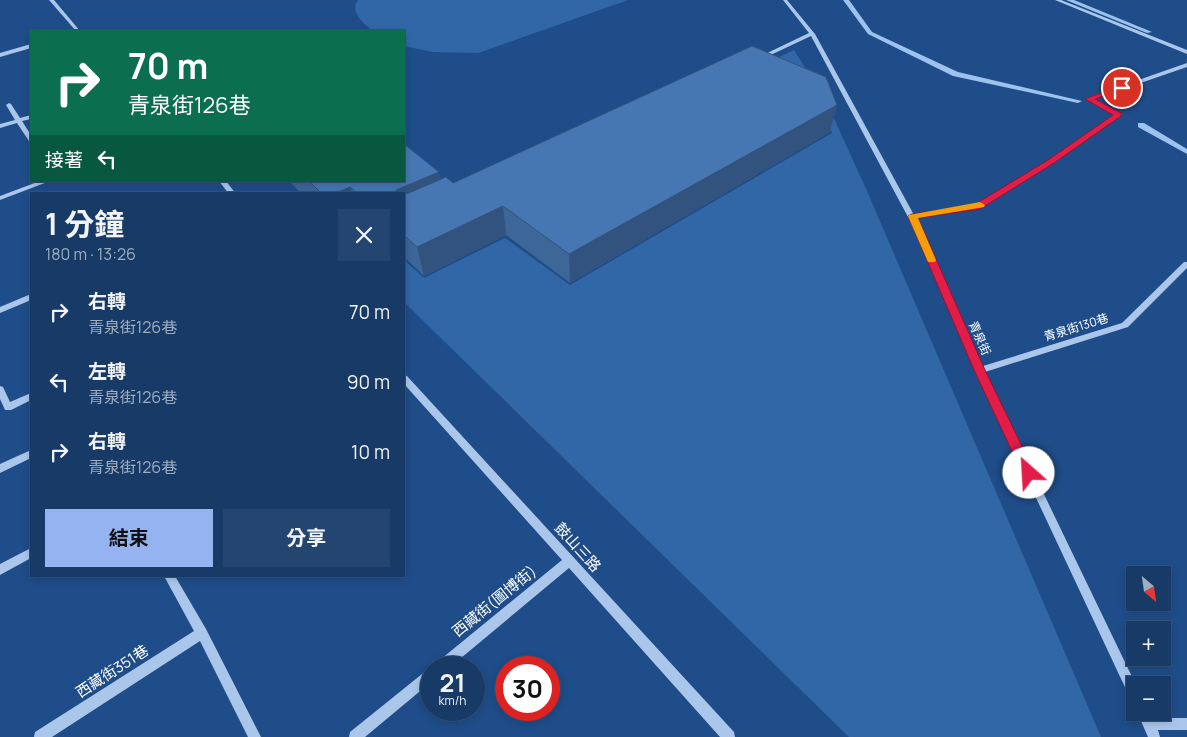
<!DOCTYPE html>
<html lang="zh-TW">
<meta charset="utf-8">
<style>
body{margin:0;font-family:Manrope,"Noto Sans TC",sans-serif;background:#244570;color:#f1f3f6;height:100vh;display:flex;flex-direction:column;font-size:19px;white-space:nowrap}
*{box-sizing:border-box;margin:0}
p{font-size:16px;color:#9eadc0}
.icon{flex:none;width:28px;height:28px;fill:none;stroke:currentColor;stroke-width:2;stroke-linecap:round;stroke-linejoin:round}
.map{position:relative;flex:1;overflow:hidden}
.drawer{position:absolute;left:30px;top:192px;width:375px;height:385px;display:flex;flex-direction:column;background:#173a67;border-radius:0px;box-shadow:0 2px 8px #0003,0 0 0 1px #36547b}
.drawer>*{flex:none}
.guide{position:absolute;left:30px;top:30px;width:375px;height:152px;border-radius:0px;box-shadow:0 2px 8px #0003,0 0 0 1px #36547b;background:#0b6e4f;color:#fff;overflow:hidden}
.needle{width:32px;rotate:151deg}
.buttons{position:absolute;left:1126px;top:566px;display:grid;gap:10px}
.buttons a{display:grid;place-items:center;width:45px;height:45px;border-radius:0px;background:#173a67;box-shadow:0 2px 8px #0003,0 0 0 1px #36547b;font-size:25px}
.speed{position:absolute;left:420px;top:656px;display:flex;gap:10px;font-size:25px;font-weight:700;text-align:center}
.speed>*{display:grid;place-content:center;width:65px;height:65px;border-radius:50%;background:#173a67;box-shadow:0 2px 8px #0003,0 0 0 1px #36547b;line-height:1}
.speed small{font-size:12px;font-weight:400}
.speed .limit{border:8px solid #d22;background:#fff;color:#111}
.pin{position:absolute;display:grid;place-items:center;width:42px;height:42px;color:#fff;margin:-21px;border:2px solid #fff;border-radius:50%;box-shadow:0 1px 5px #0007}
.me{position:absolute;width:55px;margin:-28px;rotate:334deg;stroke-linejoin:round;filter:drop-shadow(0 0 4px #0008)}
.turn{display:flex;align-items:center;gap:18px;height:105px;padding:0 15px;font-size:22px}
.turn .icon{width:65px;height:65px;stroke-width:2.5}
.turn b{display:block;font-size:35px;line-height:42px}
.then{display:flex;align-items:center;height:48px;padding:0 15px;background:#0003;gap:10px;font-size:19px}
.round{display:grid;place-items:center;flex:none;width:52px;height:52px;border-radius:0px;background:#244570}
.overview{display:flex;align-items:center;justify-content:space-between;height:85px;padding:0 15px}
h1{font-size:30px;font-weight:700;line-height:38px}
.button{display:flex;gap:10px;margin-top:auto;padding:10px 15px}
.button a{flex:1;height:58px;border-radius:0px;background:#95b2f1;color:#111;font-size:20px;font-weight:700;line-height:58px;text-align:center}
.button a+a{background:#244570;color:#f1f3f6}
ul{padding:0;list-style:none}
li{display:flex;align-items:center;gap:15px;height:70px;padding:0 15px}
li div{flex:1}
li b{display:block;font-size:19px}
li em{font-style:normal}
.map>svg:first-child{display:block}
.green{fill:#3267a7}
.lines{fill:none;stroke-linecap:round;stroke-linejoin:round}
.stream{fill:#9dc2ed;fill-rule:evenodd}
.minor{fill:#aac7eb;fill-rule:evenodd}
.wall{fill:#3d6699}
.shaded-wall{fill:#32537d}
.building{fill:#4777b2;stroke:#32537d}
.route{fill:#e11d48;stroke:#92132f}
.slow{fill:#f59e0b}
.labels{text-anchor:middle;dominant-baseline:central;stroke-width:4;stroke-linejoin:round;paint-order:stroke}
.street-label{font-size:12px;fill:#fff;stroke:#1f4d89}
.near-street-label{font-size:15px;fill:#fff;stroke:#1f4d89}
</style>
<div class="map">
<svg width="1187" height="737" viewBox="0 0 1187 737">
<rect width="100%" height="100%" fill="#1f4d89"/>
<g class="green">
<path d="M358,0H628L478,53L433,52L404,46V31H373C364,24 349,12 358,0Z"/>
<polygon points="794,50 825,99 867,191 1101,737 849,737 404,302 404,260 424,278 505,238 570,285 832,133 820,103 749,71"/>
</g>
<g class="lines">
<g class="stream">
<polygon points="843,0 849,0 872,32 958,72 1082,101 1078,103 953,76 868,34"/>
<polygon points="1066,0 1074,0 1152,32 1147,33"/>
<polygon points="1138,123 1144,123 1187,149 1187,154 1138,127"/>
</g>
<g class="minor">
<polygon points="49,0 54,0 80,31 76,31"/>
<polygon points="783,0 787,0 815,34 914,215 975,205 1049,161 1115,114 1087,100 1087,98 1187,63 1187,67 1094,99 1122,114 1053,163 979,208 916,218 983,366 1122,323 1184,262 1187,262 1187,268 1128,327 985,372 1136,685 1135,685 1135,702 1131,700 976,370 908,217 811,36 762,59 757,58 809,33"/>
<polygon points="1055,0 1061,0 1187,50 1187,54"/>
<polygon points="31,44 31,48 0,57 0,53"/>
<polygon points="9,103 11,104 20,118 31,115 31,119 22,121 31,135 31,142 29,141 17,123 0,128 0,124 15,120 6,105"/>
<polygon points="40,181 50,181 0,200 0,196"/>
<polygon points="219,181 226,181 236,194 229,194"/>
<polygon points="31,294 31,300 0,313 0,307"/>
<polygon points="404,375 407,376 734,732 735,737 720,737 569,568 449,668 433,668 435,664 562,560 404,384"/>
<polygon points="0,386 3,387 10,402 31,393 31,400 11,410 5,410 0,399"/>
<polygon points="31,450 31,458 0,473 0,464"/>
<polygon points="31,548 31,558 0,575 0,564"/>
<polygon points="164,576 175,576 206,629 261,737 248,737 200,641 52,737 34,737 35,732 194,631"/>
<polygon points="431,668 431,682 365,737 349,737 350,732 427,670"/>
<polygon points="1137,712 1150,712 1152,718 1187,718 1187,730 1158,730 1160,737 1148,737"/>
</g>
</g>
<polygon class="wall" points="837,105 830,132 570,283 506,235 424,276 404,257 404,194 302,194 289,181 404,181 440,180 453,183"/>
<g class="shaded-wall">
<polygon points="837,105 830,132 570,283 569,254"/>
<polygon points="439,172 444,200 404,218 404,194 397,194 396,190"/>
<polygon points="350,187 352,194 333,194"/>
<polygon points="503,206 506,235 424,276 417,247"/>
</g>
<g class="building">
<polygon points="752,46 826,77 837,105 569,254 503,206 417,247 404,235 404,195 446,177 453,183"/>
<polygon points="404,144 439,172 396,190 397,194 358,194 350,187 333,194 322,194 309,181 404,181"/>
</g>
<polygon class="route" points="1122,85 1125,88 1124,89 1095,99 1121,113 1121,116 1054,163 980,209 918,218 985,370 1035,473 1029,478 1024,477 974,370 908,216 912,214 975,205 982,200 1048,160 1113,115 1085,99"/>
<polygon class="slow" points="980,202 985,205 984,207 918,218 936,260 935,262 928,262 908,216 909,215"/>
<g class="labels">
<g class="street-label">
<text transform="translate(1076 327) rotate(-17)">青泉街130巷</text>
<text transform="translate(980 338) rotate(66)">青泉街</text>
</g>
<g class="near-street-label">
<text transform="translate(578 547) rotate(48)">鼓山三路</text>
<text transform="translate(494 601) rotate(-39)">西藏街(圖博街)</text>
<text transform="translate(112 671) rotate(-33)">西藏街351巷</text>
</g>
</g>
</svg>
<div class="buttons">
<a><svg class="needle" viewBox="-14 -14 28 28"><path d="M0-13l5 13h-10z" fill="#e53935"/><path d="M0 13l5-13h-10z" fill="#9eadc0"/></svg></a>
<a>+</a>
<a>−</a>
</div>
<div class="speed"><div>21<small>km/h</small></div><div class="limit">30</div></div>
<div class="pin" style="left:1122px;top:88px;background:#d93025"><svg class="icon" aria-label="arrive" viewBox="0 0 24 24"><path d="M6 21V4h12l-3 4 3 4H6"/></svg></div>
<svg class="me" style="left:1029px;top:473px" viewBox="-20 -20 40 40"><circle r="19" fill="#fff"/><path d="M0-13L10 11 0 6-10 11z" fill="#e11d48"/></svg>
<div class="guide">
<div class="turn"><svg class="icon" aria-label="right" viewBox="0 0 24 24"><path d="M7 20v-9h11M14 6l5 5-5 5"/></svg><div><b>70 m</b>青泉街126巷</div></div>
<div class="then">接著<svg class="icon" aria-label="left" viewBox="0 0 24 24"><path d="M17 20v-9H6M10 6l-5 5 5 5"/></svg></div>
</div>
<section class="drawer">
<div class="overview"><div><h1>1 分鐘</h1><p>180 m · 13:26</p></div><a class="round"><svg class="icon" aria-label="close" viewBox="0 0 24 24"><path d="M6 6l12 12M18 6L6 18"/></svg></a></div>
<ul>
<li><svg class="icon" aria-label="right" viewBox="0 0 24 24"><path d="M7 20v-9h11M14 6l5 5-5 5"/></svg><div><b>右轉</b><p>青泉街126巷</p></div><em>70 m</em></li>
<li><svg class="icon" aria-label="left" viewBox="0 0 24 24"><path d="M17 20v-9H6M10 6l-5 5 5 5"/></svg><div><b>左轉</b><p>青泉街126巷</p></div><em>90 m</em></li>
<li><svg class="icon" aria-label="right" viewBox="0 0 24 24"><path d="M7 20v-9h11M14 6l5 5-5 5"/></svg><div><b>右轉</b><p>青泉街126巷</p></div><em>10 m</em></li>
</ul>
<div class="button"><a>結束</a><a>分享</a></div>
</section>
</div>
